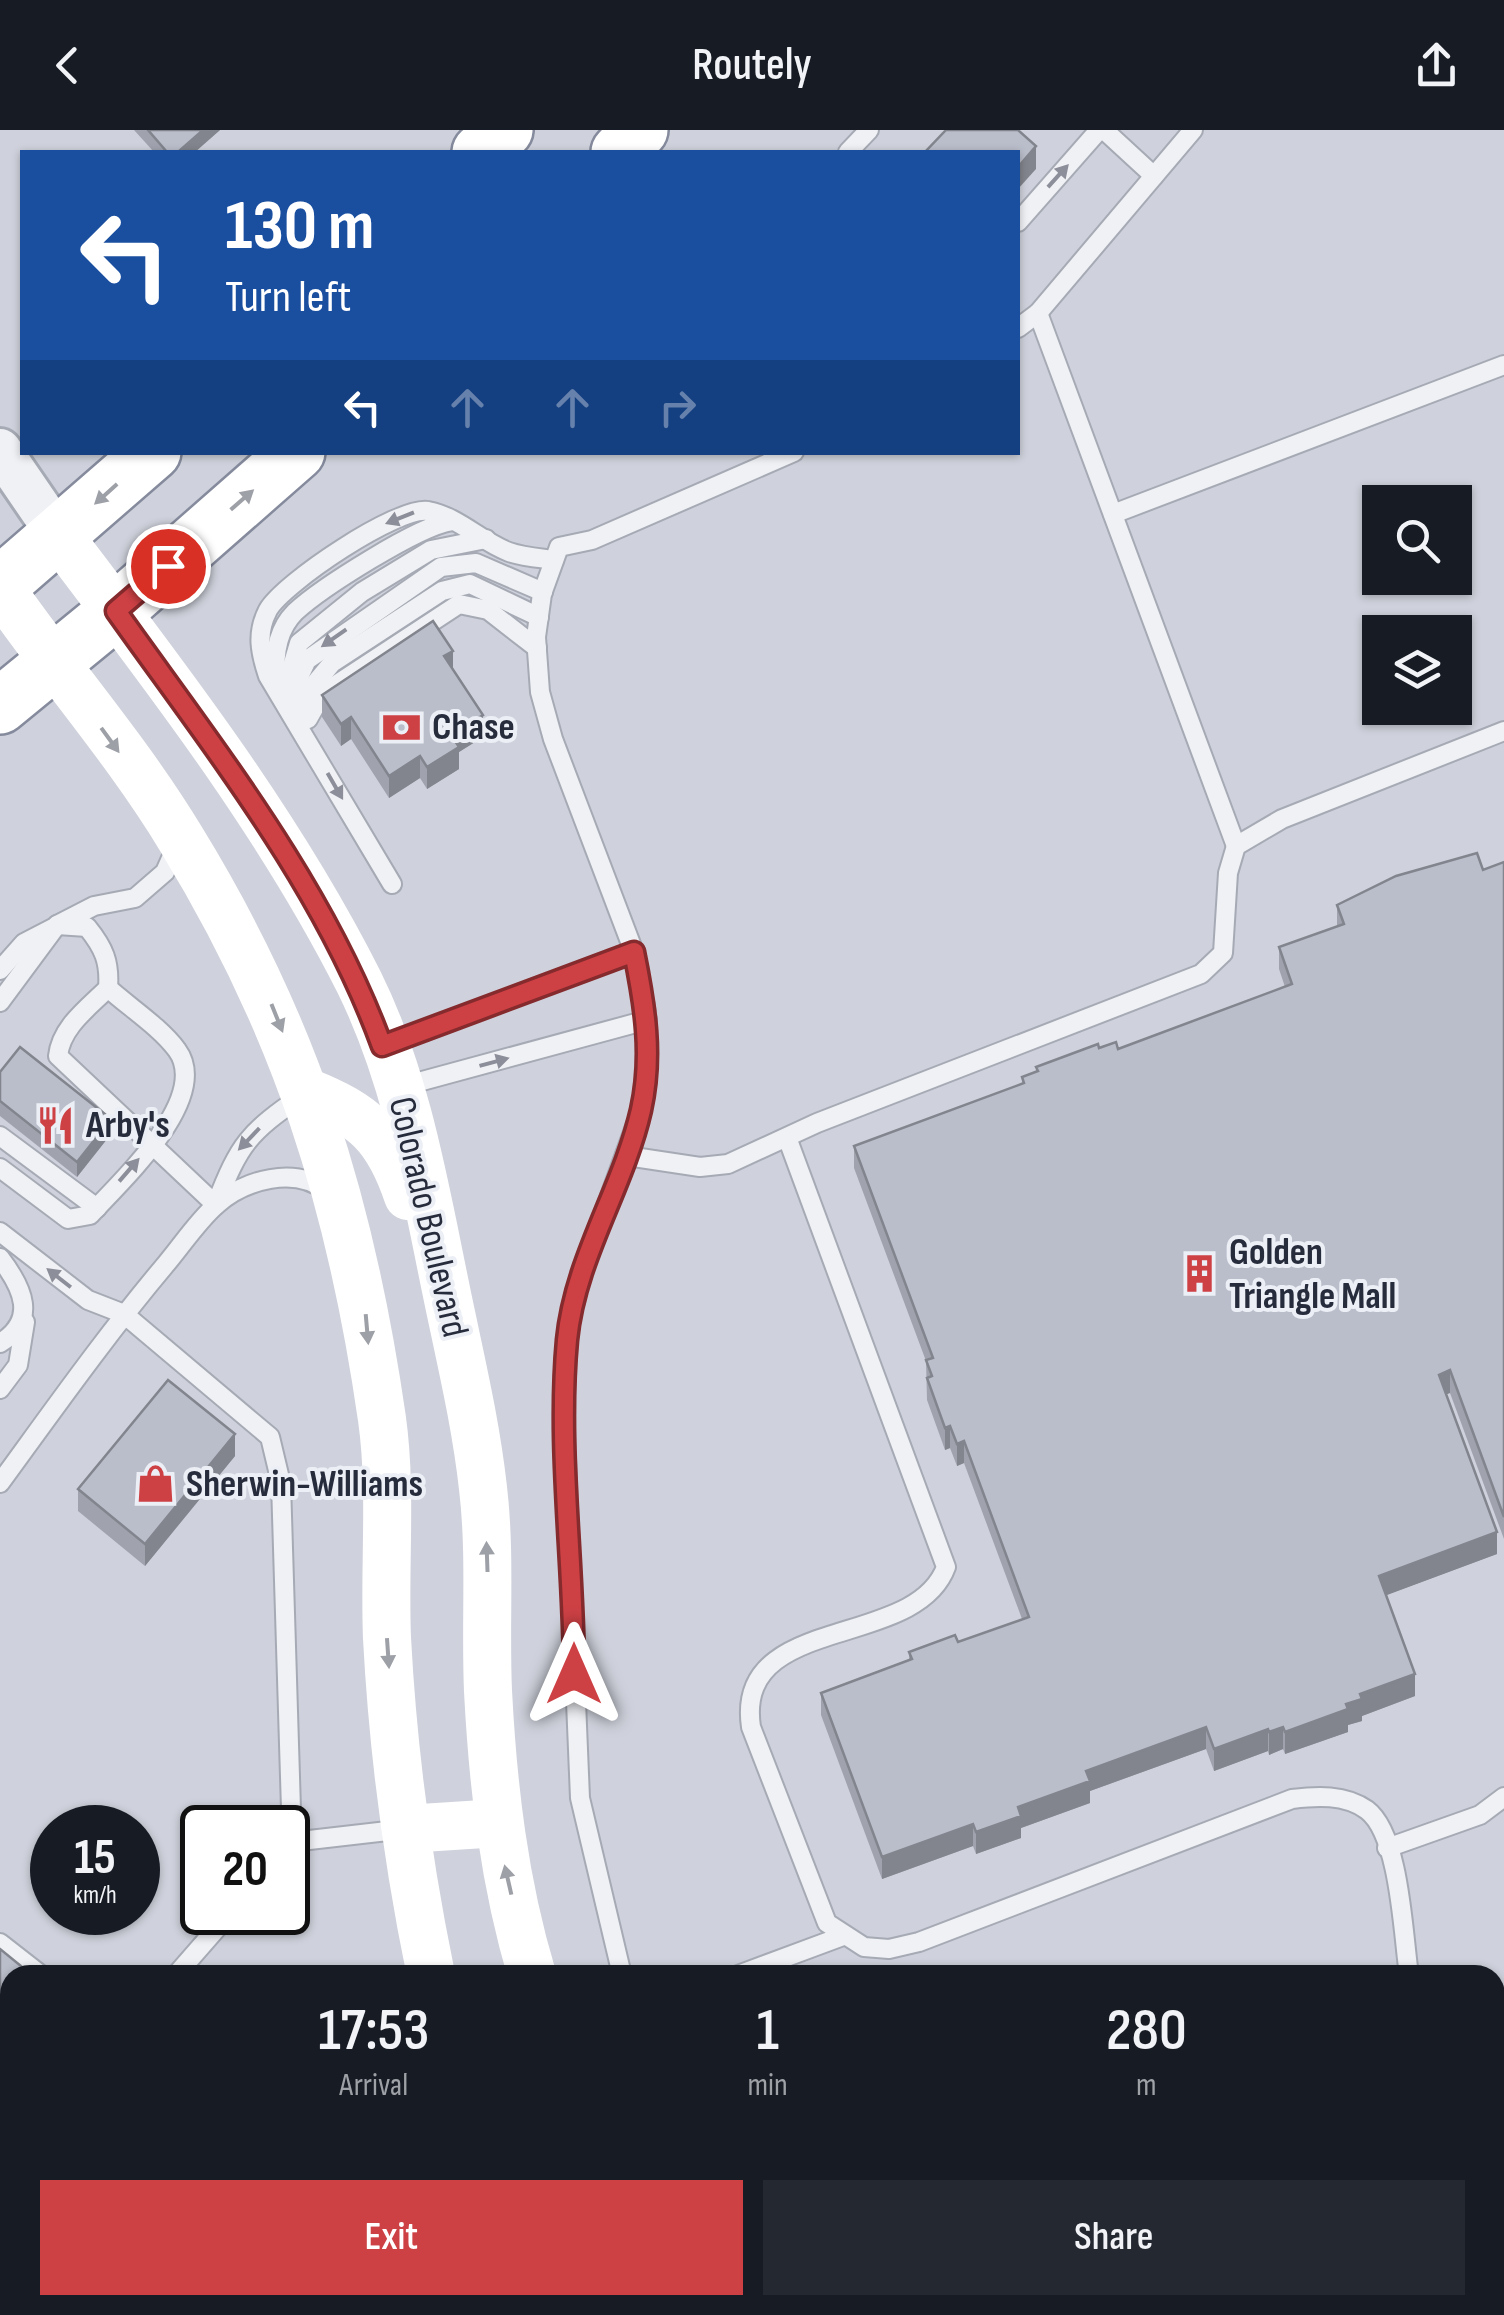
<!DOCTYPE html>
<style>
body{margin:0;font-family:"Sofia Sans Condensed",sans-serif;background:#242831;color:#f1f3f6;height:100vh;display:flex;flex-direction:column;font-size:38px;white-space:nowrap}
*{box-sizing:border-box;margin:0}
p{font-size:32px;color:#9ea1a6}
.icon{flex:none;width:55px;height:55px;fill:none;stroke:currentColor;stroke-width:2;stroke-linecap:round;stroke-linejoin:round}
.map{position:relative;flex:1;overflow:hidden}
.sheet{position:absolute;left:0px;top:1835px;width:1505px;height:350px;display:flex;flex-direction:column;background:#171b24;border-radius:30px 30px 0 0;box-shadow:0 2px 8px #0004}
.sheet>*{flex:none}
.hud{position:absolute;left:20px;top:20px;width:1000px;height:305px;border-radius:0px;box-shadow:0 2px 8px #0004;background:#1a4fa0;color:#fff;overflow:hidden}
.controls{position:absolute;left:1362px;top:355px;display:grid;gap:20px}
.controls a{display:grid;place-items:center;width:110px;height:110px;border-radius:0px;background:#171b24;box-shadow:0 2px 8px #0004;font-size:50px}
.speed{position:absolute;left:30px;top:1675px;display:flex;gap:20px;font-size:50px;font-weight:700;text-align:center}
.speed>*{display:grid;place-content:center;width:130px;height:130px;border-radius:50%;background:#171b24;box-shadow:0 2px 8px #0004;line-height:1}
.speed small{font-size:25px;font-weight:400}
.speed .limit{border:5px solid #111;border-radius:15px;background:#fff;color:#111}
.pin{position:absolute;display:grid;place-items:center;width:85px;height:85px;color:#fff;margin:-42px;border:5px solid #fff;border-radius:50%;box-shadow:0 2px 10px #0007}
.me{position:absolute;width:110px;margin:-55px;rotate:0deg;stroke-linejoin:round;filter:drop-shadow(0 0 8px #0008)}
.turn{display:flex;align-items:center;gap:35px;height:210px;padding:0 40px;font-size:45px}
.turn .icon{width:130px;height:130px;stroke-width:2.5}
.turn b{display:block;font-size:70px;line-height:85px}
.lanes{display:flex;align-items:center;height:95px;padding:0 40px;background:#0003;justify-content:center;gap:50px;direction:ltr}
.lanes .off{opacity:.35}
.eta{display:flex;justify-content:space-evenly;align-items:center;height:170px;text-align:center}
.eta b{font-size:60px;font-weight:600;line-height:70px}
.button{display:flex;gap:20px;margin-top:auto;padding:20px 40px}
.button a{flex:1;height:115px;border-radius:0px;background:#cd4145;color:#fff;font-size:40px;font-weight:600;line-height:115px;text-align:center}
.button a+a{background:#242831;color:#f1f3f6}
header{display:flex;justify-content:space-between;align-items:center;height:130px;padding:0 40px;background:#171b24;font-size:45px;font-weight:600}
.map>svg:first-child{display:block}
.built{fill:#cfd2dc;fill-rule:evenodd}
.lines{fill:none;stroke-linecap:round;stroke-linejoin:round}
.service-casing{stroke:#a6aab4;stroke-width:22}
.tertiary-casing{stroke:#a6aab4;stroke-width:48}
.trunk-casing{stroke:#858b9d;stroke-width:60}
.service{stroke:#f0f1f5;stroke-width:18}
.tertiary{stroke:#f0f1f5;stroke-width:42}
.secondary{stroke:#fff;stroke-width:48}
.trunk{stroke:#fff;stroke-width:55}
.wall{fill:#a0a3ae}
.shaded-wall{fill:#82858d}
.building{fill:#babeca;stroke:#82858d;stroke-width:2.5}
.oneway{fill:#8c8e99}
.oneway2{fill:#9ea0a8}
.route-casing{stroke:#852a2d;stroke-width:25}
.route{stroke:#cd4145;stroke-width:18}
.labels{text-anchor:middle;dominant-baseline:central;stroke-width:8;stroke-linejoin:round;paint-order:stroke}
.poi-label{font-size:38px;font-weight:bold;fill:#272c3d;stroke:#eceff5;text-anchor:start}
.street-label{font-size:38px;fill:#272c3d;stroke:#eceff5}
</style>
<header><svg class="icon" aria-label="back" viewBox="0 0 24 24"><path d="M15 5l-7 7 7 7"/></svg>Routely<svg class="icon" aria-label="share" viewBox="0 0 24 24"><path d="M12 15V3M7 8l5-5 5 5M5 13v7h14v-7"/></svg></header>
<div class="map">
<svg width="1504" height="2185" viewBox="0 0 1504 2185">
<rect width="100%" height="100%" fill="#dde0e7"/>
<path class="built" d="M0,0H1504V2185H0ZM22,22H1018V322H22ZM1380,372H1455V448H1380ZM1380,502H1455V578H1380ZM52,1698H138V1782H52ZM202,1698H288V1782H202ZM10,1845H1495V2175H10Z"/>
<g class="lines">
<defs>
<g id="service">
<polyline points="1104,0 1154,46"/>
<polyline points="848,22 869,0"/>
<polyline points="1018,92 1099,0"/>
<polyline points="1038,183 1236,716"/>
<polyline points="1018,198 1038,183 1193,0"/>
<polyline points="1113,384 1504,235"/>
<path d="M276,548C274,525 277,500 295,482C321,458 418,396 452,391"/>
<polyline points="286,557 299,513 362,462 431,420 486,409"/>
<polyline points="303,580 307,563 332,533 442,461 470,454 539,487"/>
<polyline points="295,588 298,549 307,530 441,437 476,433 543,462"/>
<polyline points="308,589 322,564 459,474 488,480 537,518"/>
<path d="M177,715L165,742L135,768L94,776L57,795L87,797C104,818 110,832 108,858C88,878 61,897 58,926L216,1075"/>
<path d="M392,754L268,546C260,522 256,503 268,480C283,453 398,376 428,381C459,387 480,411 509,422C523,427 540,428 554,430"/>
<polyline points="0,840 24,813 53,798"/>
<polyline points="0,872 57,795"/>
<polyline points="386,915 634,822"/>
<polyline points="400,957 647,890"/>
<polyline points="0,1006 97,1078"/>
<path d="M788,1010L946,1437C915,1521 734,1482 751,1597L827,1793L864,1817L889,1819L919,1812L1292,1669C1316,1666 1345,1664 1367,1680C1400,1705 1403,1805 1409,1845"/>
<polyline points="627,1026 700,1037 728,1034 817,993 1201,844 1223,823 1228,743 1236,716 1282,689 1504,601"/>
<path d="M0,1038L68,1089L90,1085C121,1051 212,968 177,920C160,897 129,877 108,858"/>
<path d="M216,1074C240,1013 248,1003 303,965"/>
<polyline points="0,1102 88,1170 124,1184 270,1307 281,1353 292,1712"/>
<path d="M0,1128C23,1158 38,1190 0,1213"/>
<polyline points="0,1259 18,1235 25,1192"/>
<path d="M0,1353C54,1279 107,1204 166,1134C182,1115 197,1092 216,1075C244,1050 296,1035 327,1062"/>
<polyline points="288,1717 292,1712 405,1699"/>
<polyline points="1387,1718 1480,1685 1504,1667"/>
<polyline points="0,1813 41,1845"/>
<polyline points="176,1845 231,1782"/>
<polyline points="622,1845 580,1668 564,1281 567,1208 576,1160 641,980 648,923 646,882 634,822 553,609 540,562 536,507 542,464 559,417 592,410 794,322"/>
<polyline points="738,1845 843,1806"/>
<polyline points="0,2048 10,2036"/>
<polyline points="1495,2133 1504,2158"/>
<polyline points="807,2175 816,2185"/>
</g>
<polyline id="tertiary" points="0,320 59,406"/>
<g id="trunk">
<polyline points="480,22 505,0"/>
<polyline points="619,22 640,0"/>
<polyline points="0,455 153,322"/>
<polyline points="0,576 116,481 297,322"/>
</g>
</defs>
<use href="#service" class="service-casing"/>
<use href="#tertiary" class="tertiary-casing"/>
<use href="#trunk" class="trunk-casing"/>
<use href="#service" class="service"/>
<use href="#tertiary" class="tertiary"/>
<g class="secondary">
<path d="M59,406C166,547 279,693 359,852C409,953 426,1065 449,1174C462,1236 476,1295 483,1358C491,1425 485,1493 488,1561C493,1657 504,1752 532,1845"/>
<path d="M0,458C58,542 128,621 181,709C296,896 351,1073 382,1289C392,1360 384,1436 387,1508C393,1622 408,1734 431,1845"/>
<path d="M307,962C365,985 388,1006 408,1066"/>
<polyline points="406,1699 499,1693"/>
<polyline points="578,2175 583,2185"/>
<polyline points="693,2175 700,2185"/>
</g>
<use href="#trunk" class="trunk"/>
</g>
<g class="wall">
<polygon points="134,0 220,0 195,22 154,22"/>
<polygon points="453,540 483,607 459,622 459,639 427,659 420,648 389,668 351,609 341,616 322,587 322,565"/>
<polygon points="1504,732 1504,1409 1450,1263 1446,1264 1497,1424 1386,1465 1415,1566 1362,1586 1362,1591 1348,1595 1348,1602 1285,1624 1283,1619 1269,1625 1268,1621 1214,1641 1206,1619 1090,1661 1090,1673 1021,1698 1021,1708 976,1724 973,1716 882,1749 821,1585 821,1563 909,1531 909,1522 958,1512 1022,1489 964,1333 957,1336 950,1318 945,1320 927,1270 926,1231 854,1038 854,1016 1022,954 1022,947 1036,942 1036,937 1099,918 1118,919 1285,857 1279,839 1279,817 1337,796 1337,775 1483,740"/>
<polygon points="0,942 111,1004 77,1047 0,986"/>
<polygon points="235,1326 145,1436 78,1381 78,1359"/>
</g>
<g class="shaded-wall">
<polygon points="203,0 220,0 195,22 178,22"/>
<polygon points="1036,16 1036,39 1018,59 1018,37"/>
<polygon points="453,521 453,543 444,526"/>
<polygon points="483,585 483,607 459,622 459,639 427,659 427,637 451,605"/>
<polygon points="351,587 351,609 341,616 341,594"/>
<polygon points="420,626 420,648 389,668 389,646"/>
<polygon points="111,989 111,1004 77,1047 77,1032"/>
<polygon points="1450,1240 1450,1263 1439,1267 1439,1245"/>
<polygon points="950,1296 950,1318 945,1320 945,1298"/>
<polygon points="235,1304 235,1326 145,1436 145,1414"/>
<polygon points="964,1311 964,1333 957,1336 957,1314"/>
<polygon points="1497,1402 1497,1424 1379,1468 1379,1446"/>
<polygon points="1415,1544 1415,1566 1362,1586 1362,1591 1348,1595 1348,1602 1285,1624 1285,1602 1346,1574 1360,1564"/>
<polygon points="1206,1597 1206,1619 1090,1661 1090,1673 1021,1698 1021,1708 976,1724 976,1702 1018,1677 1086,1641"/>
<polygon points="1283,1597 1283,1619 1269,1625 1269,1602"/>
<polygon points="1268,1599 1268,1621 1214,1641 1214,1619"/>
<polygon points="973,1694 973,1716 882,1749 882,1727"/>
<polygon points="10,1921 10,1950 0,1962 0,1934"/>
</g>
<g class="building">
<polygon points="148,0 203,0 178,22 167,22"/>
<polygon points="946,0 1018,0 1036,16 1018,37 1018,22 925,22"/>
<polygon points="433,491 453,521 444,526 483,585 451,605 459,617 427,637 420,626 389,646 351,587 341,594 322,565"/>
<polygon points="1477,723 1483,740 1504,732 1504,1387 1450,1240 1439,1245 1497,1402 1379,1446 1415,1544 1360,1564 1362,1569 1346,1574 1348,1579 1285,1602 1283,1597 1269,1602 1268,1599 1214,1619 1206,1597 1086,1641 1090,1651 1018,1677 1021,1686 976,1702 973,1694 882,1727 821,1563 912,1529 909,1522 955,1505 958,1512 1029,1487 964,1311 957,1314 950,1296 945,1298 927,1248 932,1246 926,1230 933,1228 854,1016 1024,953 1022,947 1038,941 1036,937 1098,914 1099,918 1116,912 1118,919 1292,854 1279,817 1344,794 1337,775 1396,746"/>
<polygon points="20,917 111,989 77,1032 0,971 0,942"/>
<polygon points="168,1250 235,1304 145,1414 78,1359"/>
<polygon points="0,1819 32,1845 10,1845 10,1921 0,1934"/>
<polygon points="10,2114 10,2175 284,2175 288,2185 0,2185 0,2126"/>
</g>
<defs><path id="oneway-solid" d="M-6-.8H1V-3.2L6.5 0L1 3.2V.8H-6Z" transform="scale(2.5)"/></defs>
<g class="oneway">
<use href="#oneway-solid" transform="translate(1058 46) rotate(-48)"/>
<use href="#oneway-solid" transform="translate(400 388) rotate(158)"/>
<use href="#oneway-solid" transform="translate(334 508) rotate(145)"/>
<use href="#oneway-solid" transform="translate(335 656) rotate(60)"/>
<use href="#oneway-solid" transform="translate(494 932) rotate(-15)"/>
<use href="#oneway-solid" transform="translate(249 1009) rotate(134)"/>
<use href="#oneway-solid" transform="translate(129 1040) rotate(-49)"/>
<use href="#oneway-solid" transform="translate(59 1148) rotate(-142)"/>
</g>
<g class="oneway2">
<use href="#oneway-solid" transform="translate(106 364) rotate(138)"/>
<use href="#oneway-solid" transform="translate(242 370) rotate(-41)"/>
<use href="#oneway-solid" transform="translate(110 610) rotate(54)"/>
<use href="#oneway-solid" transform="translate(277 888) rotate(68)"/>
<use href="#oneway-solid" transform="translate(367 1199) rotate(85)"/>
<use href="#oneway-solid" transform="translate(487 1427) rotate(-92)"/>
<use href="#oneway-solid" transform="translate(388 1523) rotate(86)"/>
<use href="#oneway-solid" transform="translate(508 1750) rotate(-103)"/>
</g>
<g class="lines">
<defs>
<path id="route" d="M168,436L116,481C214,619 324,756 382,916L634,822C645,876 653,926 641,980C623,1059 575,1128 567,1210C557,1319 574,1434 574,1544"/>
</defs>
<use href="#route" class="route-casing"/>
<use href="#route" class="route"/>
</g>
<defs>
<symbol id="bank-bare" viewBox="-9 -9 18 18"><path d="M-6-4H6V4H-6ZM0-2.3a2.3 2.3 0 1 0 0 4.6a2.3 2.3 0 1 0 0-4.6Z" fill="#cd4145" stroke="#eceff5" stroke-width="2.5" paint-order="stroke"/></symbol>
<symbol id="restaurant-bare" viewBox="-9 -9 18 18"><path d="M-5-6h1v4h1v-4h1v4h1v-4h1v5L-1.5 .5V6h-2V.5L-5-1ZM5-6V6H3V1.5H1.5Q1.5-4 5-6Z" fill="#cd4145" stroke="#eceff5" stroke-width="2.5" paint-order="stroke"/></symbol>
<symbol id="building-bare" viewBox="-9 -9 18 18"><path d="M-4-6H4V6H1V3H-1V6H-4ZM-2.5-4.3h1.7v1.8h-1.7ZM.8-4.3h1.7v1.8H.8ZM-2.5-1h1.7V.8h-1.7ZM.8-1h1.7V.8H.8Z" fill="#cd4145" stroke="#eceff5" stroke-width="2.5" paint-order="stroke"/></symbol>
<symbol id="shop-bare" viewBox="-9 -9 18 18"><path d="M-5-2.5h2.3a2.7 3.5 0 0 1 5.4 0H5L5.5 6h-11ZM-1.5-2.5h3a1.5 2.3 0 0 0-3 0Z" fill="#cd4145" stroke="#eceff5" stroke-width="2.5" paint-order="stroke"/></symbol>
</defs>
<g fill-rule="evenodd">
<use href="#bank-bare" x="374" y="570" width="55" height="55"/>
<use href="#restaurant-bare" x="28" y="968" width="55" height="55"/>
<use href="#building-bare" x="1172" y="1116" width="55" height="55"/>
<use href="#shop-bare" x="128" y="1326" width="55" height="55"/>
</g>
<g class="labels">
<g class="poi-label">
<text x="432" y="597">Chase</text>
<text x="86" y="995">Arby's</text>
<text x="1229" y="1122">Golden<tspan x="1229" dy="44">Triangle Mall</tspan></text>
<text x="186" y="1354">Sherwin-Williams</text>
</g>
<g class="street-label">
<text transform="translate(428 1087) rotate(77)">Colorado Boulevard</text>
</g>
</g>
</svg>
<div class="controls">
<a><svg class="icon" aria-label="search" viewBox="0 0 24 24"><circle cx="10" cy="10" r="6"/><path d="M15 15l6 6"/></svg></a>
<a><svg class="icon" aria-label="layers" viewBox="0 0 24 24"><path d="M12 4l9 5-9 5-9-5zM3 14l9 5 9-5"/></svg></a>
</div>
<div class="speed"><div>15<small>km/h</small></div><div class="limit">20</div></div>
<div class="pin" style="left:168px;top:436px;background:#d93025"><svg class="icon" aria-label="arrive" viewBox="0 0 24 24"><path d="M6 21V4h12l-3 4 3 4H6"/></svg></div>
<svg class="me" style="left:574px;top:1544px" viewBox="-20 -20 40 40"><path d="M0-17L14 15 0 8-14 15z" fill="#cd4145" stroke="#fff" stroke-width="4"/></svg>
<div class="hud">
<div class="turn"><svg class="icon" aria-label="left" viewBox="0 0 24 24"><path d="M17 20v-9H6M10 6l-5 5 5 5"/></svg><div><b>130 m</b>Turn left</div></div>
<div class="lanes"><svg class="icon" aria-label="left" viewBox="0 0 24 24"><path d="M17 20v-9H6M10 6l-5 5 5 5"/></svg><svg class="icon off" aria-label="ahead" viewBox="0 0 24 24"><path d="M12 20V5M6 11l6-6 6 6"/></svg><svg class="icon off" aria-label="ahead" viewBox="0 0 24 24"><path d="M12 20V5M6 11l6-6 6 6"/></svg><svg class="icon off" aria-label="right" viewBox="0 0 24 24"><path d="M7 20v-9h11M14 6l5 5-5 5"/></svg></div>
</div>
<section class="sheet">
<div class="eta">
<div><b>17:53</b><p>Arrival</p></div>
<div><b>1</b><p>min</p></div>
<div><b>280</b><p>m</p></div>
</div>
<div class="button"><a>Exit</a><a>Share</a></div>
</section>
</div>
